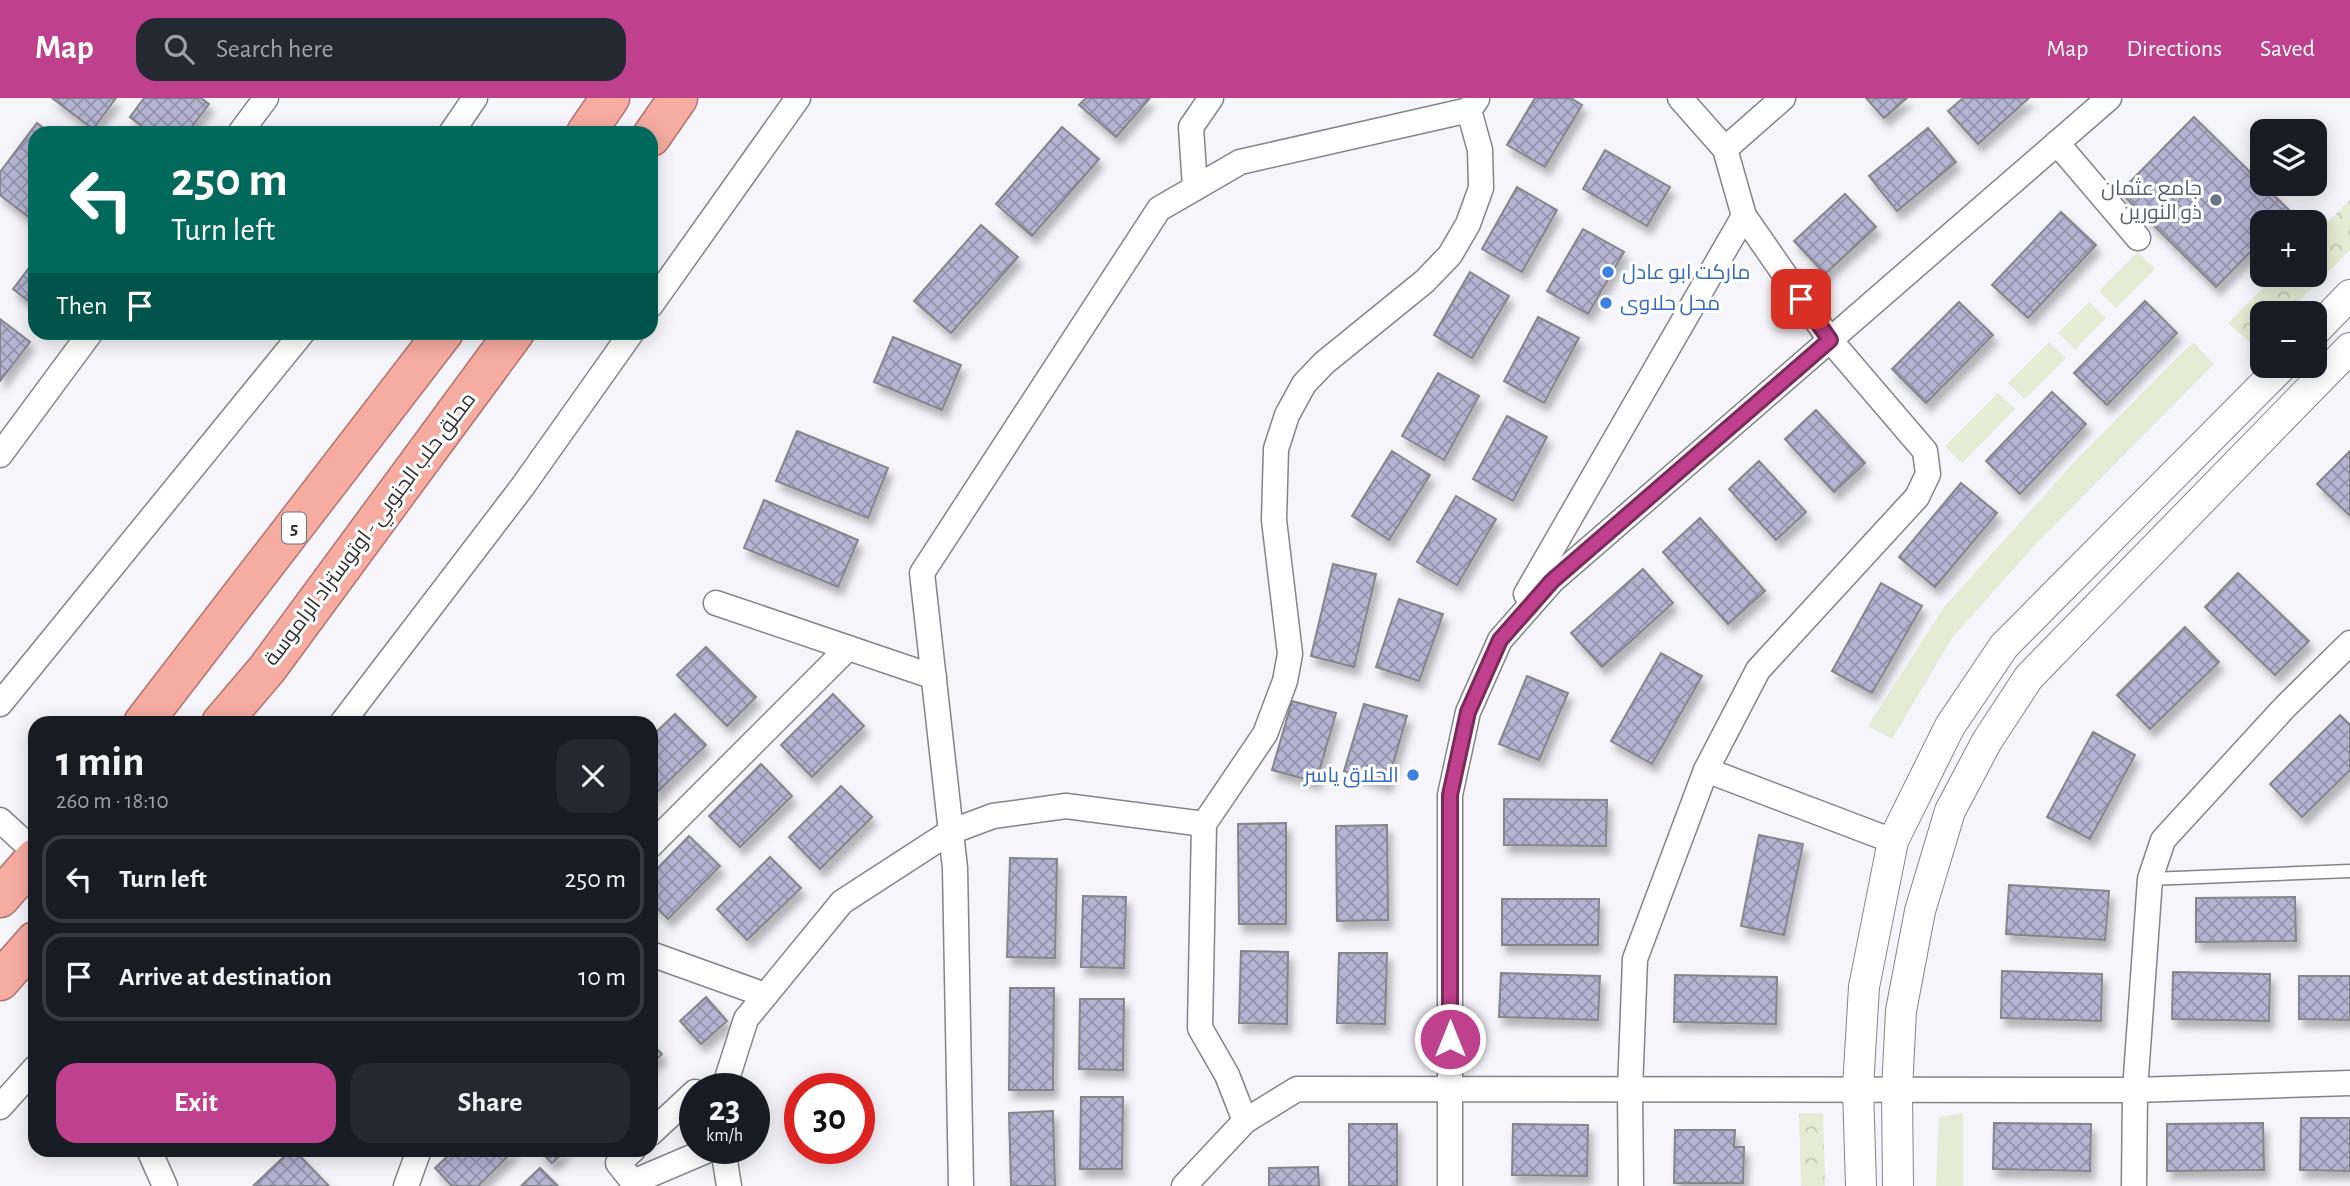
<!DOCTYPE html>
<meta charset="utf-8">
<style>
body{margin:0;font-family:"Alegreya Sans",Cairo,sans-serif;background:#242831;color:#f1f3f6;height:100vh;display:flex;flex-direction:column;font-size:26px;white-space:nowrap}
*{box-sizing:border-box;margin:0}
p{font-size:23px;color:#9ea1a6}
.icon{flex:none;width:38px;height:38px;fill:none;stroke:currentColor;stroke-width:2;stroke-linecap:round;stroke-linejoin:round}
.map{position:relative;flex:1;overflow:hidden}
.side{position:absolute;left:28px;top:618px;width:630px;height:441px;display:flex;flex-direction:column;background:#171b24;border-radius:21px;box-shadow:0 4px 18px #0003}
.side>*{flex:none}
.top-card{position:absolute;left:28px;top:28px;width:630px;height:214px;border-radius:21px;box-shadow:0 4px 18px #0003;background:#00695c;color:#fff;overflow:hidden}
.tools{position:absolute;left:2250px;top:21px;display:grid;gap:14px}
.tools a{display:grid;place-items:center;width:77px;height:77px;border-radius:14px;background:#171b24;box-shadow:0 4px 18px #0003;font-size:35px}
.speed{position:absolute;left:679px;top:975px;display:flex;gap:14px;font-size:35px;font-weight:700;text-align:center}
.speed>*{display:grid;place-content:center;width:91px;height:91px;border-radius:50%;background:#171b24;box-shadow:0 4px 18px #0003;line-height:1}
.speed small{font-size:18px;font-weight:400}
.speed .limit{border:10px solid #d22;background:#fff;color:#111}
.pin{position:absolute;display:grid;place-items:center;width:60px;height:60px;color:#fff;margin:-30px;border-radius:14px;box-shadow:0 4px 10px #0006}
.me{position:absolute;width:77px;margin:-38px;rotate:0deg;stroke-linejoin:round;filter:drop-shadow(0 0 5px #0008)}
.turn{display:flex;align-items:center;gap:24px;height:147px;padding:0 28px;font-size:32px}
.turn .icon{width:91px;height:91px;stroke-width:2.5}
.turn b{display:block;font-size:49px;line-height:60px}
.then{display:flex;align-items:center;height:66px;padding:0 28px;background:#0003;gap:14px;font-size:26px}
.round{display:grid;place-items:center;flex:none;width:74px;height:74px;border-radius:21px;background:#242831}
.summary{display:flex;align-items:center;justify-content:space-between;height:119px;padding:0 28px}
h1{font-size:42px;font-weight:700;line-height:52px}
.primary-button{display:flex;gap:14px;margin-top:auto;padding:14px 28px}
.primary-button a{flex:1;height:80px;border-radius:21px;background:#bf408c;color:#fff;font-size:28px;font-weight:700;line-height:80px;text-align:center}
.primary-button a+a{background:#242831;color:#f1f3f6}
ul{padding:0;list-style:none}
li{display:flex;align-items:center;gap:21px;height:88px;margin:0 14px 10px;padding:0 14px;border:4px solid #363941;border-radius:21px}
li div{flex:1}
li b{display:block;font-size:26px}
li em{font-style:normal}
header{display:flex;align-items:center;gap:42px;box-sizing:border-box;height:98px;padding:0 35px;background:#bf408c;color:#fff}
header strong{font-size:33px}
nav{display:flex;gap:38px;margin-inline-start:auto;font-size:24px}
.search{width:490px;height:63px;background:#242831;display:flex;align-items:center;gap:18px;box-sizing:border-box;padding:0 24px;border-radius:21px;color:#9ea1a6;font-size:26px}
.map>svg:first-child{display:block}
.green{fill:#e5ebd4}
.forest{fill:url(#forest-crowns)}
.building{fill:url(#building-cross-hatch);stroke:#85858a;stroke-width:2;filter:url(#shadow)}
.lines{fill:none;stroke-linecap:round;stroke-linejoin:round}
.service-casing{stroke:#848489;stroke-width:15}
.minor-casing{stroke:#848489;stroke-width:27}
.tertiary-casing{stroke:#848489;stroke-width:32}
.trunk-casing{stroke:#b1746c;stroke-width:41}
.service{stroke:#fff;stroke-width:12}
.minor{stroke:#fff;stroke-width:24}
.tertiary{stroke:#fff;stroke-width:30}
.trunk{stroke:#f7aca2;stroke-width:38}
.route-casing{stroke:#7c2a5b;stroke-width:18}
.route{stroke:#bf408c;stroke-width:12}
.worship-dot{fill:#6b7280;stroke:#fff;stroke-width:2.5}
.shop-dot{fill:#3f7fe0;stroke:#fff;stroke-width:2.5}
.labels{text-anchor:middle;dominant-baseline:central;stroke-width:6;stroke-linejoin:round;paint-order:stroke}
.shield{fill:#fff;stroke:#707071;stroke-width:2}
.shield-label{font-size:19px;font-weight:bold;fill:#323234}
.worship-label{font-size:21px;fill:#5b616d;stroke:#fff;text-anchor:end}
.shop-label{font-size:21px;fill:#366cbe;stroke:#fff;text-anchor:start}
.street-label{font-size:21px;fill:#323234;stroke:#fff}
</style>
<header>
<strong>Map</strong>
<div class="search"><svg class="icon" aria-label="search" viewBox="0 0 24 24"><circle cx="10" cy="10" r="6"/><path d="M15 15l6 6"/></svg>Search here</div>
<nav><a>Map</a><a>Directions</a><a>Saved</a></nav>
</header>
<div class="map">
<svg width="2350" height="1088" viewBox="0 0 2350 1088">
<defs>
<pattern id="forest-crowns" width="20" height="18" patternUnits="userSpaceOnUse" patternTransform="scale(1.75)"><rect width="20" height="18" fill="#e5ebd4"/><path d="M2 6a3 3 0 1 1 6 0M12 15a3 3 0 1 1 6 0" fill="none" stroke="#c5cab7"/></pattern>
<pattern id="building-cross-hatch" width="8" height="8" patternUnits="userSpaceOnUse" patternTransform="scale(1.75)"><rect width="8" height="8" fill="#b5b4d3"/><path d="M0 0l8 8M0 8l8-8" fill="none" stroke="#9493ac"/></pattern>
<filter id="shadow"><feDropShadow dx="4.5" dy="8" stdDeviation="3.5" flood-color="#0004"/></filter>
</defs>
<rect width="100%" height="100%" fill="#f6f5fb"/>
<g class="green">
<polygon points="2138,154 2155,171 2116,210 2099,193"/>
<polygon points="2089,204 2106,220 2075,251 2058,235"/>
<polygon points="2049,244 2066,260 2025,301 2008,285"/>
<polygon points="2193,244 2214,266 2035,447 1952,540 1892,641 1868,628 1944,509 2077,361"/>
<polygon points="1998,295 2015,311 1962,365 1945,348"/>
<polygon points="1963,1015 1963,1088 1936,1088 1939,1019"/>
</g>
<g class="forest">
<polygon points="2350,102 2350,152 2287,215 2263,215 2263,240 2254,248 2228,225 2276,177 2315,177 2315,137"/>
<polygon points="1799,1015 1823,1015 1825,1088 1801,1088"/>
</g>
<g class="building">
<polygon points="52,0 116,0 93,31"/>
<polygon points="144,0 201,0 209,6 187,35 151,35 130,19"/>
<polygon points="1086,0 1150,0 1116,39 1079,7"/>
<polygon points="1535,0 1571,0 1582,7 1545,69 1507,47"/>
<polygon points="1866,0 1907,0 1884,20"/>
<polygon points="1963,0 2029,0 1978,46 1948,13"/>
<polygon points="2194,19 2290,113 2279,124 2263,124 2263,141 2216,189 2120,94"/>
<polygon points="37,25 50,35 35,35 35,114 30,120 0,97 0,74"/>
<polygon points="1062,29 1099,61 1032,138 996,106"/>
<polygon points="1928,30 1956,64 1897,113 1869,78"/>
<polygon points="1605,52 1670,89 1647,128 1583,91"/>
<polygon points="1517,89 1557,112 1522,174 1482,151"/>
<polygon points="1845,96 1876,129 1825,176 1794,143"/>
<polygon points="2061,114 2096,147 2028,220 1992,187"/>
<polygon points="981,127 1018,159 951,235 914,203"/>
<polygon points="1583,131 1624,154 1588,216 1547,193"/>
<polygon points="35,162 35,208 13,191"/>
<polygon points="1470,174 1509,198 1472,260 1434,237"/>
<polygon points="2145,203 2177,235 2107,307 2074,275"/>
<polygon points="1959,204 1993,237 1926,305 1892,271"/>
<polygon points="1538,219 1579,240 1544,305 1504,283"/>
<polygon points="0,221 30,244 0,283"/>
<polygon points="893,239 961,267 942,312 874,284"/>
<polygon points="1438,275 1479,298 1444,362 1402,338"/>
<polygon points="2052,294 2086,326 2020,396 1986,363"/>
<polygon points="1816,312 1865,365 1834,394 1785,341"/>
<polygon points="1507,318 1547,339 1513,403 1473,381"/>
<polygon points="797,333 888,370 868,420 776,383"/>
<polygon points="1392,353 1430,377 1389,442 1352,418"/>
<polygon points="2350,353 2350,418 2317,386"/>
<polygon points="1759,363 1806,414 1776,442 1729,391"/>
<polygon points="1961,385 1997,415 1935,489 1899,459"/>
<polygon points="1456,398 1496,421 1457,487 1417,464"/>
<polygon points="764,402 858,442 838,489 744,450"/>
<polygon points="1700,420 1765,493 1728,526 1663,454"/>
<polygon points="1333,466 1376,476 1354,569 1311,558"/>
<polygon points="1643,471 1673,505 1602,569 1571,535"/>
<polygon points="2238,475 2309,543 2275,577 2205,509"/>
<polygon points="1881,485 1922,508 1872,595 1832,573"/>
<polygon points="1399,501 1443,516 1419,583 1376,569"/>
<polygon points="2185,529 2219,564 2150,631 2117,597"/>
<polygon points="706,549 756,599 727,628 677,577"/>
<polygon points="1661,555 1702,578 1652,666 1611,643"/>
<polygon points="1527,578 1568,595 1539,662 1499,646"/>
<polygon points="833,596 864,628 812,679 781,647"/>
<polygon points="1292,603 1336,615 1316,684 1272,672"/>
<polygon points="1364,606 1407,618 1387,686 1344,673"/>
<polygon points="675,616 706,647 653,698 651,639"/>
<polygon points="2340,617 2350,627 2350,672 2302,719 2270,686"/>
<polygon points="2093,634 2135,657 2090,741 2047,719"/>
<polygon points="761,666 792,698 740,749 709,718"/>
<polygon points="841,688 872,719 820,771 789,739"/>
<polygon points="1504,701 1607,702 1606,748 1504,747"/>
<polygon points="1286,725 1286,826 1239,826 1238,726"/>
<polygon points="1387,727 1388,822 1337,823 1336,728"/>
<polygon points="1759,737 1803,746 1784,837 1741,828"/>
<polygon points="689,738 720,768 668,821 651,804 651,777"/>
<polygon points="770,759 801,790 747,842 717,811"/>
<polygon points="1010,760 1057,761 1055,860 1007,859"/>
<polygon points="2009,787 2109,793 2105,842 2006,836"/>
<polygon points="1083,798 1126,799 1124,870 1081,869"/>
<polygon points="2295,799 2296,843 2196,844 2196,800"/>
<polygon points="1502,801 1599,801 1598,847 1502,847"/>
<polygon points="1241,853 1288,854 1287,926 1239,925"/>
<polygon points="1339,855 1387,855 1385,926 1337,925"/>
<polygon points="2002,873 2102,876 2101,923 2001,920"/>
<polygon points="2173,874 2270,876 2269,923 2172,921"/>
<polygon points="1501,875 1600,878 1598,922 1499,919"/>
<polygon points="1675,877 1777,879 1776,926 1674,924"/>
<polygon points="2299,878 2350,878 2350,922 2299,921"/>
<polygon points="1010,890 1054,890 1053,992 1009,992"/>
<polygon points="706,899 727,923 701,946 680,923"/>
<polygon points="1080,901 1124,901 1123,972 1079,971"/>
<polygon points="651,945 662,956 651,967"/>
<polygon points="1081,999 1123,999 1122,1071 1080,1071"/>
<polygon points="1053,1013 1055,1088 1011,1088 1009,1015"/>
<polygon points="2301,1020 2350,1020 2350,1073 2300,1072"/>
<polygon points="1994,1025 2091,1026 2090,1073 1993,1071"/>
<polygon points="2263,1025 2264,1072 2167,1073 2167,1026"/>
<rect x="1349" y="1026" width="48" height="62"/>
<polygon points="1513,1026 1588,1027 1587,1078 1512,1077"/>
<polygon points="1675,1032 1735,1032 1734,1049 1744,1049 1743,1085 1674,1085"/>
<polygon points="291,1052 294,1052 329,1088 253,1088"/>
<polygon points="454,1052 514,1052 478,1088 452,1088 435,1070"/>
<polygon points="539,1052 566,1052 552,1065"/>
<polygon points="1318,1069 1319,1088 1269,1088 1269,1070"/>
<polygon points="540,1070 558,1088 521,1088"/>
</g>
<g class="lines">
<defs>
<polyline id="service" points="2150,781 2350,773"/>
<g id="minor">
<polyline points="240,35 266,0"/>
<polyline points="451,35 475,0"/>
<polyline points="2057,45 2138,140"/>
<polyline points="1725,51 1783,0"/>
<polyline points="1195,90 1191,29 1211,0"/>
<polyline points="651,207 798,0"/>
<polyline points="0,357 91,234"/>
<polyline points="1526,496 1744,118"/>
<polyline points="716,505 934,579"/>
<polyline points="0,606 303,234"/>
<polyline points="342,625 523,388 632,234"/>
<polyline points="1706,672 1893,743"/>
<polyline points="0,722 35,754"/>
<polyline points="651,747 848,550"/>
<polyline points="651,856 765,897"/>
<polyline points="724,990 746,921 842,804 950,734 993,718 1066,708 1204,726"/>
<polyline points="0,1009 35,970"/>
<polyline points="1245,1023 1227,977 1200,930 1204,726 1265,636 1285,583 1290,556 1274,422 1276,351 1287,317 1304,286 1324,265 1425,183 1450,157 1468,126 1481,90 1480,52 1469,12 1477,1"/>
<polyline points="651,1035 695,994"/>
<polyline points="723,1050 729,1088"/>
<polyline points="149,1052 165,1088"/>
<polyline points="633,1052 618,1065 633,1084 713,1050"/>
<polyline points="406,1088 419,1052"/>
<polyline points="961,1088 955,770 922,475 1159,111 1240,64 1469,12"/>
<polyline points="1184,1088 1245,1023 1297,991 2135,992 2350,985"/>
<polyline points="1450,1088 1450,697 1468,614 1500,542 1552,483 2109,0"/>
<polyline points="1631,1088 1630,993 1635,861 1706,672 1758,572 1917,399 1928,376 1925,353 1830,242 1744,118 1725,51 1680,0"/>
<polyline points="2134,1088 2135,992 2150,781 2163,742 2284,610 2350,545"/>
</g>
<g id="tertiary">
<polyline points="2315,233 2350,197"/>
<polyline points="1861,1088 1858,990 1864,889 1893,743 1950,628 2004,548 2282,268"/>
<polyline points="1898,1088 1897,992 1901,913 1920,813 1950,713 1987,643 2029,579 2350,250"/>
</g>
<g id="trunk">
<polyline points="586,35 610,0"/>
<polyline points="651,39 678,0"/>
<polyline points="143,625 444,234"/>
<polyline points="221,625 267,571 515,234"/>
<polyline points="0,800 35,760"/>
<polyline points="0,883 35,843"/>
</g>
</defs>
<use href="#service" class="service-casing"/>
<use href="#minor" class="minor-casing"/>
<use href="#tertiary" class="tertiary-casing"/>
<use href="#trunk" class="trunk-casing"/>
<use href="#service" class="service"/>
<use href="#minor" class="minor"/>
<use href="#tertiary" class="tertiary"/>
<use href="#trunk" class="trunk"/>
</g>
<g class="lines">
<defs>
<polyline id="route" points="1450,941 1450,697 1468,614 1500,542 1552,483 1830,242 1801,201"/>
</defs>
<use href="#route" class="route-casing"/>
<use href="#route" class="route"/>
</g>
<circle class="worship-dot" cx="2216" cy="102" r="7"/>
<g class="shop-dot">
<circle cx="1608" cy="174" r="7"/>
<circle cx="1606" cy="205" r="7"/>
<circle cx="1413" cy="677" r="7"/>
</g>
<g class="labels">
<rect class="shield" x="282" y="414.5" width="24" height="31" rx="5"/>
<g class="shield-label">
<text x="294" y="430">5</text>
</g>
<g class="worship-label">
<text x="2202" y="90">جامع عثمان<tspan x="2202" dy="24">ذو النورين</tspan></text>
</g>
<g class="shop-label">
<text x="1622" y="174">ماركت ابو عادل</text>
<text x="1620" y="205">محل حلاوى</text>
<text x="1399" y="677" text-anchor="end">الحلاق ياسر</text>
</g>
<g class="street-label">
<text transform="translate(370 431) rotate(-53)">محلق حلب الجنوبي - اوتوستراد الراموسة</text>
</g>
</g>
</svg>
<div class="tools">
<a><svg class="icon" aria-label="layers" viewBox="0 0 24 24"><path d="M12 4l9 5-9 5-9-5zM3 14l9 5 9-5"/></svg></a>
<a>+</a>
<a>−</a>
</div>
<div class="speed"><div>23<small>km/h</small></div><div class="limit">30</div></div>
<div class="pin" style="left:1801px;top:201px;background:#d93025"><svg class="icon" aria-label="arrive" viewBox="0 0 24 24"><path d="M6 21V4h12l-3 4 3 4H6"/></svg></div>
<svg class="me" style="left:1450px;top:941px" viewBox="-20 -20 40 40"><circle r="17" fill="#bf408c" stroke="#fff" stroke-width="3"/><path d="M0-11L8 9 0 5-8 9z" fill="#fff"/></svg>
<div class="top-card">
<div class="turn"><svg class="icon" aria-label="left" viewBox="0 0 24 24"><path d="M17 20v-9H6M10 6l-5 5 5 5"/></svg><div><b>250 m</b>Turn left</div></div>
<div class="then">Then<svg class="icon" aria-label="arrive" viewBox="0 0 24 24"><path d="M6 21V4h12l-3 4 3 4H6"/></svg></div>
</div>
<section class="side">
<div class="summary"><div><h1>1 min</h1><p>260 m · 18:10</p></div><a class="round"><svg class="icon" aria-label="close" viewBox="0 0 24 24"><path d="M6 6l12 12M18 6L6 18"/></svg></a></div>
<ul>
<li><svg class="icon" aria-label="left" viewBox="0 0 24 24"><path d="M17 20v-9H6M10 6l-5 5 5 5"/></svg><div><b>Turn left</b></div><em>250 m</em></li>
<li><svg class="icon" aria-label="arrive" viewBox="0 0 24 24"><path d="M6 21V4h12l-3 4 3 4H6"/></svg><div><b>Arrive at destination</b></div><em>10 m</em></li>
</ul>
<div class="primary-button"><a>Exit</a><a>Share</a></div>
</section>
</div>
